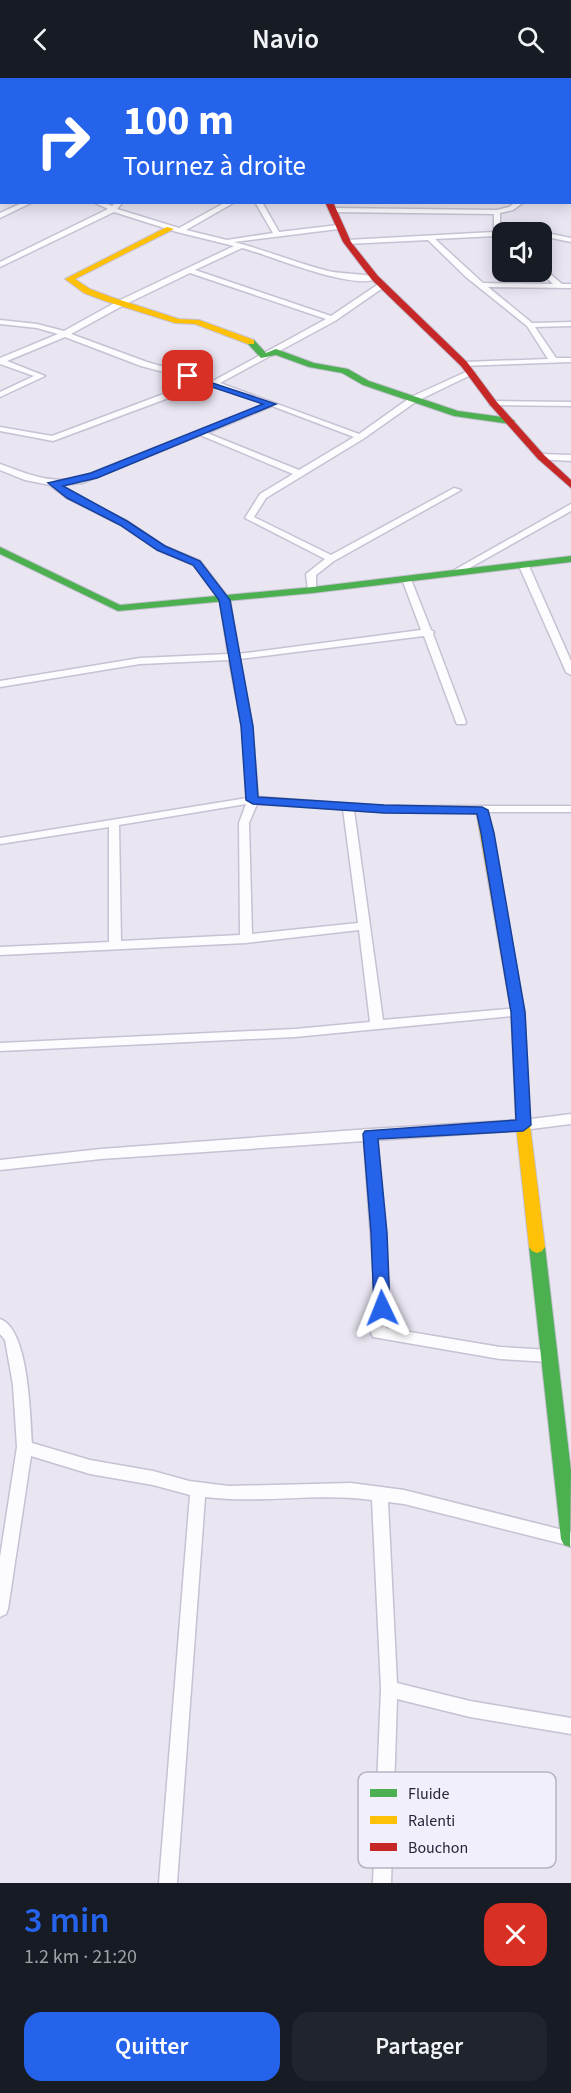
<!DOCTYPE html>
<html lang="fr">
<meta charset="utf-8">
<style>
body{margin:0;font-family:"Source Sans 3",sans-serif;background:#20242c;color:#f1f3f6;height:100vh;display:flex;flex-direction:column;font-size:22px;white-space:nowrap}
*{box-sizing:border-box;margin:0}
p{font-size:20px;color:#9ea1a6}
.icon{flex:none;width:33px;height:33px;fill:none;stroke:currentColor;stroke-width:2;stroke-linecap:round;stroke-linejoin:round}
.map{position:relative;height:1805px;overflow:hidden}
.sheet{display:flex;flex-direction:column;background:#171b24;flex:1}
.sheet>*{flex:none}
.top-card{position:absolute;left:0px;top:0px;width:572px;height:126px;box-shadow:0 3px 15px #0003;background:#2563eb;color:#fff;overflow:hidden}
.controls{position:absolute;left:492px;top:144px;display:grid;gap:12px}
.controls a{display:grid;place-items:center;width:60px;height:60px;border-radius:12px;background:#171b24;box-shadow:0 3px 15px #0003;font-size:30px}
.pin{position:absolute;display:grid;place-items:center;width:51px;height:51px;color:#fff;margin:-26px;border-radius:12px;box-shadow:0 3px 9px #0006}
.me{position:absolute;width:66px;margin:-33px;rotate:358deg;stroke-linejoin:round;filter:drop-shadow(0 0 4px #0008)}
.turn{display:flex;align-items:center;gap:21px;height:126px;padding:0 24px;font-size:27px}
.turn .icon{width:78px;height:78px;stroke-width:2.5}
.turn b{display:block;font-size:42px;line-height:51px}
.round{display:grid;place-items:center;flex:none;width:63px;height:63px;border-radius:18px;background:#20242c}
.overview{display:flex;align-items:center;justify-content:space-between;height:102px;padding:0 24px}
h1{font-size:36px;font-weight:600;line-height:45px;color:#2563eb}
.action{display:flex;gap:12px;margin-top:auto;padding:12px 24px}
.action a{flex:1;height:69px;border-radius:18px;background:#2563eb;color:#fff;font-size:24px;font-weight:600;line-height:69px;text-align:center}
.action a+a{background:#20242c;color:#f1f3f6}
header{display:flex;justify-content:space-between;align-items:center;height:78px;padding:0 24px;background:#171b24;font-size:27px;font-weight:600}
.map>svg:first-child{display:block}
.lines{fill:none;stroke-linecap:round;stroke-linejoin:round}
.street-casing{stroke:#c6c1d3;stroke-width:3}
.fast-casing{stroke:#c6c1d3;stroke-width:2}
.slow-casing{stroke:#c6c1d3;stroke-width:2}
.jam-casing{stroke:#c6c1d3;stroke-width:2}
.street{fill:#fcfbfd;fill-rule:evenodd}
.fast{fill:#4caf50;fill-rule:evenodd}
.slow{fill:#ffc107;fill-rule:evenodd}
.jam{fill:#c62828;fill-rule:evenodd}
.route{fill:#2563eb;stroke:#184099;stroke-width:1.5}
.key{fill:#f2effc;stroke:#b6b2c2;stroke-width:1.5}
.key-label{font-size:16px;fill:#2a233a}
</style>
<header><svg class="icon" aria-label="back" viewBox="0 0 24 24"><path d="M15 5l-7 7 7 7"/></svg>Navio<svg class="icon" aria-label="search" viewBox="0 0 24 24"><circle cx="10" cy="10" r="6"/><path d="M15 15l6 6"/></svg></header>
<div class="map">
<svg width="571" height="1805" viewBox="0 0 571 1805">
<rect width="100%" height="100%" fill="#e9e6f2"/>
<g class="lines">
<defs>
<g id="street">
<polygon points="377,0 383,0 384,2 378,2"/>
<polygon points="540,0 546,0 547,2 541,2"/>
<rect x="570" y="4" width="1" height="4"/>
<rect x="570" y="43" width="1" height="4"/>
<rect x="0" y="66" width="2" height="4"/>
<rect x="570" y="72" width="1" height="4"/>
<rect x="0" y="96" width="2" height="4"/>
<rect x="570" y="102" width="1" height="4"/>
<polygon points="24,124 33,124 0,140 0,135"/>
<path d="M93,124H103L112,128L116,124H123L117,131L179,150L226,124H235L186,152L227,162L273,155L255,124H262L279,154L338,147L341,149L338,151L234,164C266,172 296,185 328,193C340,196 372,196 379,200C354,214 270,177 242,170L195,192L331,238L380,205L387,207L335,243L220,305L359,356L411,319L468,293L475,295L417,323L363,361L266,420L254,439L331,477L454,410L461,412L334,483L316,497V514H310L308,512L306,496L325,481L245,440L260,416L293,396L200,357L82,405L61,407L73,416L127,443L164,468L200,483L230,522L238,576L421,552L402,501L404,499H410L431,552L434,554L433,556L466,644L465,646H457L456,644L424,558L239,581L252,648L258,719L384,728H571V734H384L354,732L383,942L518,930L522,931L524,934L522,937L295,959L0,973V965L295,951L370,944L359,852L246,865L0,877V869L109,864V749L0,766V760L247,720L242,648L229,582L140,586L0,609V603L140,580L228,576L220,522L194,487L158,472L121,447L67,420L50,407L25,402L0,392V386C28,396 46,405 77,401L265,326L206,306L53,363L0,353V349L52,358L198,303L141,288L65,259L7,283L45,298L0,319V314L34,298L0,286V280L58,256L37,250L0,246V242L37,246L64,253L118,223L234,168L177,154L114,134L0,189V184L108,131ZM190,195L326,241L213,303L147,284L71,256L124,227ZM272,328L354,359L299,392L207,355ZM246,726L239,745L240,857L121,863L119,747ZM257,726L343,731L358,845L252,856L249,745Z"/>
<polygon points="516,124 524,124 513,132 500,135 500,146 534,152 537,154 500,150 502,161 496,158 435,161 483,205 553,206 541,194 542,189 562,206 571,206 571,210 488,209 532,245 571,244 571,248 535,249 556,280 571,280 571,284 461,288 460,286 464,284 548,281 527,248 466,199 428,162 347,166 344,164 347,162 494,154 494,136 332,134 329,132 332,130 497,132 509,129"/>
<polygon points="540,154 542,154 571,160 571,164 542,158 542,154"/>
<polygon points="490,323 571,324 571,328 493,327 490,327"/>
<polygon points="541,376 571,377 571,383 538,381 537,379"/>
<polygon points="571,426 571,433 457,497 451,497 449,495"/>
<polygon points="524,485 529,488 571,583 571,597 566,594 519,488"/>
<polygon points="571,1036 571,1046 523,1052 377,1062 389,1216 386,1250 500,1269 549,1272 554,1274 556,1278 554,1282 549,1284 500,1281 373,1259 371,1255 375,1216 364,1063 101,1081 0,1092 0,1082 101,1071 370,1051 523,1042"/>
<path d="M0,1241C29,1251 30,1337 32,1365L90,1382L153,1393L189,1403L229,1408L351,1405L404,1412L571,1454V1468L404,1426L388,1424L397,1605L470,1623L571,1640V1656L470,1639L397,1621L391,1805H373L381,1611L372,1422C317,1414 261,1426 205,1419L177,1805H159L190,1417L153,1407L90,1396L31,1378L8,1531L6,1536L0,1539V1479L17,1369L13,1307L5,1262L0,1256Z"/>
</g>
<g id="fast">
<rect x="570" y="39" width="1" height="4"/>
<polygon points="248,262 254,262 266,275 276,271 314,285 348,291 369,303 458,333 510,340 515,343 510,346 454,338 363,307 342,295 309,289 276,277 261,280 248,266"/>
<polygon points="0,469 120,527 313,509 571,478 571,484 313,515 118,533 0,476"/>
<polygon points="537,1163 542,1165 545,1169 571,1393 570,1469 564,1467 561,1461 529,1169 532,1165"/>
</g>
<g id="slow">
<polygon points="167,149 174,151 75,201 90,211 111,219 179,241 199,242 254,262 254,266 248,266 195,246 175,245 105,223 84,215 65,201"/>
<polygon points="482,729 488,733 525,934 530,1047 545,1169 542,1173 537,1175 532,1173 529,1169 516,1047 511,934 476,733"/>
</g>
<g id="jam">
<rect x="0" y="33" width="2" height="4"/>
<polygon points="325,124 333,124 351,164 378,198 467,284 496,323 544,377 571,402 571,410 538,381 490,327 461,288 372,202 343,164"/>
</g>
</defs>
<use href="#street" class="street-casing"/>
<use href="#fast" class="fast-casing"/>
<use href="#slow" class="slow-casing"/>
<use href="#jam" class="jam-casing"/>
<use href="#street" class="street"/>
<use href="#fast" class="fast"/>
<use href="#slow" class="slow"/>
<use href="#jam" class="jam"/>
</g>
<polygon class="route" points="185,296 276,326 97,400 63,408 127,443 165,468 200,483 230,522 253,648 258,719 384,727 482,729 488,732 494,755 525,934 531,1047 523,1053 378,1061 387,1155 390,1230 387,1234 376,1234 374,1230 371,1155 363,1056 365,1053 516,1042 511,934 481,755 477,736 384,735 253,726 246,722 241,648 219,522 193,487 157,472 120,447 67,420 48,405 91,395 263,326 185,300"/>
<rect x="358" y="1694" width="198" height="96" rx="9" class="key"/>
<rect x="370" y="1711" width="27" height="8" fill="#4caf50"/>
<rect x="370" y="1738" width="27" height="8" fill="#ffc107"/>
<rect x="370" y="1765" width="27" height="8" fill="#c62828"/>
<g class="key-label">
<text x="408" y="1721">Fluide</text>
<text x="408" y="1748">Ralenti</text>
<text x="408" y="1775">Bouchon</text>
</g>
</svg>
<div class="controls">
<a><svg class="icon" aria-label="sound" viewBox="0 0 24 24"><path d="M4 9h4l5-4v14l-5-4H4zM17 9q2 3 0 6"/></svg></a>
</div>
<div class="pin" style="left:188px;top:298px;background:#d93025"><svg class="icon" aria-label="arrive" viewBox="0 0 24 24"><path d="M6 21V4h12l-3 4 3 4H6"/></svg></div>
<svg class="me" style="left:382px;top:1230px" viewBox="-20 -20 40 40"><path d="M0-17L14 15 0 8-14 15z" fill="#2563eb" stroke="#fff" stroke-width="4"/></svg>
<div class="top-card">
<div class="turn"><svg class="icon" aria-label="right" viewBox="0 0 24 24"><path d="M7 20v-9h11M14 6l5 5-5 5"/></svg><div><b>100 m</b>Tournez à droite</div></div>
</div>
</div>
<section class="sheet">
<div class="overview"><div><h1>3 min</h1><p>1.2 km · 21:20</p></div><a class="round" style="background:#d93025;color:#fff"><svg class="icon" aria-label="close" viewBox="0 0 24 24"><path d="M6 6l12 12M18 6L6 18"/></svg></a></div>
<div class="action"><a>Quitter</a><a>Partager</a></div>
</section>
